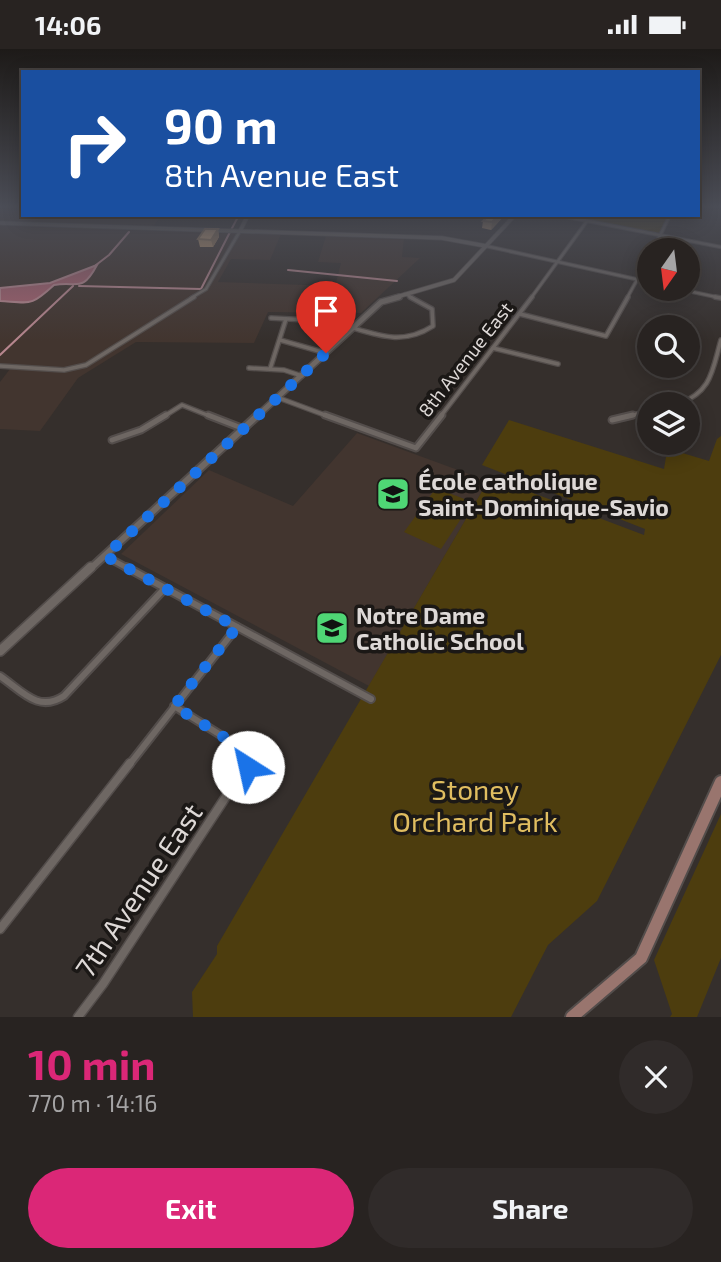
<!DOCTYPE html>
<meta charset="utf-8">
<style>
body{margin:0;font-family:"Exo 2",sans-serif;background:#302b2a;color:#f1f3f6;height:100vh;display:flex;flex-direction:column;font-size:26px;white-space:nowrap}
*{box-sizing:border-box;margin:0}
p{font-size:23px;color:#a5a4a5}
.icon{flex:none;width:38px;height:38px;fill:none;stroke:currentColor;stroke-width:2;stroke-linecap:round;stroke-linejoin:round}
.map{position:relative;height:968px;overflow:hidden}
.drawer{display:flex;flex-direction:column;background:#282321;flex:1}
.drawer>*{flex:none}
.guide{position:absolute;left:21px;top:21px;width:679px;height:147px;border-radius:0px;box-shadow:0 4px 18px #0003,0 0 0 2px #44403f;background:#1a4fa0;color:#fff;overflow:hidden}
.needle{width:46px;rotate:194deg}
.controls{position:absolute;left:637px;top:189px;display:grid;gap:14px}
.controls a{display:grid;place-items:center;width:63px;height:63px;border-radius:50%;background:#282321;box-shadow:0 4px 18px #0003,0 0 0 2px #44403f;font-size:35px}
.pin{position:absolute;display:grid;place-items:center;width:60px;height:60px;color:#fff;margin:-72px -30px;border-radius:50% 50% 50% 0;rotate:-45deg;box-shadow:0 0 7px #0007}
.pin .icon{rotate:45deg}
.me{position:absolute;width:77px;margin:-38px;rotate:325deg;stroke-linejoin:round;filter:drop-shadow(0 0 5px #0008)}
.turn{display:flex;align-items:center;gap:24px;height:147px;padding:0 28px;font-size:32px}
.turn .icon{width:91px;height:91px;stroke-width:2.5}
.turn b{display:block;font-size:49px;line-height:60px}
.round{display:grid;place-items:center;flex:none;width:74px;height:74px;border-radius:37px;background:#302b2a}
.overview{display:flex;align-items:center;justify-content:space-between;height:119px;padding:0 28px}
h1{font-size:42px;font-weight:700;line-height:52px;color:#db2777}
.button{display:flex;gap:14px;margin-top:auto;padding:14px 28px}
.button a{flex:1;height:80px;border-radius:42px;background:#db2777;color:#fff;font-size:28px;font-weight:700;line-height:80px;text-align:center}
.button a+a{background:#302b2a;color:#f1f3f6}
.status{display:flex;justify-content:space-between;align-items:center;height:49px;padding:0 35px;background:#282321;direction:ltr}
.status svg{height:19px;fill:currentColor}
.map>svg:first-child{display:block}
.built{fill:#42352f}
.green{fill:#4d3d0e}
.water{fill:#a5626f;stroke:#b6868e;stroke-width:2}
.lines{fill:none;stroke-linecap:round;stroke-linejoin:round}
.stream{stroke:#b6868e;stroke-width:2}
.minor-far4-casing{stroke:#534d4b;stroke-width:4.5}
.minor-far3-casing{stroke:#534d4b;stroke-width:6}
.minor-far2-casing{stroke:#534d4b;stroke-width:9}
.minor-far1-casing{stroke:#534d4b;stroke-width:10}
.minor-casing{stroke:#534d4b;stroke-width:11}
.tertiary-far3-casing{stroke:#534d4b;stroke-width:5}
.tertiary-far2-casing{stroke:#534d4b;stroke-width:8}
.tertiary-far1-casing{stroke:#534d4b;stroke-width:10}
.tertiary-casing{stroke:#534d4b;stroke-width:12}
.secondary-casing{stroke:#534d4b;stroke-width:16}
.minor-far4{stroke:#6e6763;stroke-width:2.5}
.minor-far3{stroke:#6e6763;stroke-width:3.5}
.minor-far2{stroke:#6e6763;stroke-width:5}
.minor-far1{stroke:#6e6763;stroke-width:6}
.minor{stroke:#6e6763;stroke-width:8}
.tertiary-far3{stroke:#6e6763;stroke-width:3.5}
.tertiary-far2{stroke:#6e6763;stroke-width:5}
.tertiary-far1{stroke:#6e6763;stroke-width:6}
.tertiary{stroke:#6e6763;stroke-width:9}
.secondary{stroke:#99756e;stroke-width:12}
.wall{fill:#cba173}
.shaded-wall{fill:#a5835e}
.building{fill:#ecbb86;stroke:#a5835e;stroke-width:2}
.route{stroke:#1a73e8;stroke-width:12;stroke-dasharray:0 21.6}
.labels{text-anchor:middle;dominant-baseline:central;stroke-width:7;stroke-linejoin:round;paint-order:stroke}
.far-street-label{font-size:19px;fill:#ded9d7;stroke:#1b1816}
.poi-label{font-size:23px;font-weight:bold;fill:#ded9d7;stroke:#1b1816;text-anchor:start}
.near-park-label{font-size:28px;fill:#e0bd60;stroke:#1b1816}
.near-street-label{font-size:28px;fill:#ded9d7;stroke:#1b1816}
</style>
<div class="status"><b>14:06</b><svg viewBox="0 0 49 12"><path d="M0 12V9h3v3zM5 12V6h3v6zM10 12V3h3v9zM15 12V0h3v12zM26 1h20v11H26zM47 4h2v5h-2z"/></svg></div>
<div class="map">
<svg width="721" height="968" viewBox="0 0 721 968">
<rect width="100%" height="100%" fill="#352f2c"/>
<g class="built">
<polygon points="0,157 23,157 23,166 161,166 152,180 281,185 270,211 231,210 218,233 335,237 341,214 318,213 326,187 404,189 402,208 420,209 361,264 268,263 254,294 136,293 78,329 40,382 0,380 0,333 10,320 0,319"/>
<polygon points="357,384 488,432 369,637 121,505 209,421 293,457"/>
</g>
<g class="green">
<polygon points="594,166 669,166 659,186 590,172"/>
<polygon points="509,371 664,420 666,408 679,403 709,412 717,390 721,387 721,606 597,852 548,896 511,968 193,968 192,943 217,905 217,897 488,432 506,439 509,435 644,486 645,480 482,416"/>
<polygon points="436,439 472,453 441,500 404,483"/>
<polygon points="721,765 721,909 697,968 670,968 672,965 654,911"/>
</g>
<path class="water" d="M97,216C82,244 78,232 54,236C31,257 32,254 0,252V239L50,234Z"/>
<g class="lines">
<g class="stream">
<polyline points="231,181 239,166"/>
<polyline points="96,216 109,206 129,183"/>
<polyline points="288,221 397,232"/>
<polyline points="79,237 201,240 230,183"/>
<polyline points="0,306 73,237"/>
</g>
<defs>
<g id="minor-far4">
<polyline points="717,157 721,157"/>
<polyline points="557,166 721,198"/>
<polyline points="486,197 649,233"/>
<polyline points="653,201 670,166"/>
<polyline points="679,240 721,249"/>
<polyline points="405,245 413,249"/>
<polyline points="191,249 206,240 240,182"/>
<polyline points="531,249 587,172"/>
<polyline points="627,249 649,209"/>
</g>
<g id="minor-far3">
<polyline points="715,248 721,249"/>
<polyline points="520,265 606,287 628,248"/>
<polyline points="271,269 308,271 349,283"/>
<path d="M353,279C383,288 405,295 433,277L432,260L410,248"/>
<polyline points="280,291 326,304"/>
<polyline points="493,299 558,315"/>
<polyline points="0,317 64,321 86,316 194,248"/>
<polyline points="249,319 284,321 302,327"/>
<polyline points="270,320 286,270"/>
<polyline points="279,349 330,368"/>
<path d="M679,355C712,342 712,322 721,291"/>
<polyline points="163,368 182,356 212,368"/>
<polyline points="440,368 532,248"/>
<polyline points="626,368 649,362"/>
</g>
<g id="minor-far2">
<polyline points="208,366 244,380"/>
<polyline points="325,366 416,399 442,366"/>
<polyline points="612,371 633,366"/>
<polyline points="112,391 141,381 166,366"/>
<polyline points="105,507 129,520"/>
</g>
<g id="minor-far1">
<polyline points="126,518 371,650"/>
<path d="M0,627C22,642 38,664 64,647L165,539"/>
<polyline points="174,657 243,700 249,709 248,716"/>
<polyline points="129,716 237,578"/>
</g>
<g id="minor">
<polyline points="0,880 130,714"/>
<polyline points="78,968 103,935 248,714"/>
</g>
<g id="tertiary-far3">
<polyline points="0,174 442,189 486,197"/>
<polyline points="240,182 248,166"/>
<polyline points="393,249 454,231 515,166"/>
</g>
<polyline id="tertiary-far2" points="256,368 381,253 399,248"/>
<polyline id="tertiary-far1" points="90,520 258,366"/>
<polyline id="tertiary" points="0,602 91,518"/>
<polyline id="secondary" points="572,968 641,909 721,733"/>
</defs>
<use href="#minor-far4" class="minor-far4-casing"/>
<use href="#minor-far3" class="minor-far3-casing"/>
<use href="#minor-far2" class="minor-far2-casing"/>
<use href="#minor-far1" class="minor-far1-casing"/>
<use href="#minor" class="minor-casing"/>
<use href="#tertiary-far3" class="tertiary-far3-casing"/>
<use href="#tertiary-far2" class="tertiary-far2-casing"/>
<use href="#tertiary-far1" class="tertiary-far1-casing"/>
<use href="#tertiary" class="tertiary-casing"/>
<use href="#secondary" class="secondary-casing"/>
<use href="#minor-far4" class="minor-far4"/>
<use href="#minor-far3" class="minor-far3"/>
<use href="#minor-far2" class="minor-far2"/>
<use href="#minor-far1" class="minor-far1"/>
<use href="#minor" class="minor"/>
<use href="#tertiary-far3" class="tertiary-far3"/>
<use href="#tertiary-far2" class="tertiary-far2"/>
<use href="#tertiary-far1" class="tertiary-far1"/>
<use href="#tertiary" class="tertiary"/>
<use href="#secondary" class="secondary"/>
</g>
<g class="wall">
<polygon points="505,166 491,181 482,179 483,172"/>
<polygon points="218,180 219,188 213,198 200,198 198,190"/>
</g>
<g class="shaded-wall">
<polygon points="499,166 505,166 491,181 492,173"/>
<polygon points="218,180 219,188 213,198 211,191"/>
</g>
<g class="building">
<polygon points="489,166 499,166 492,173 483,172"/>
<polygon points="205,180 218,180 211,191 198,190"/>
</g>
<linearGradient id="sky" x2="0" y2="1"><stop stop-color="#1d1a18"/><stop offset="0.54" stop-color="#4b4d56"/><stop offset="1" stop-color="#4b4d56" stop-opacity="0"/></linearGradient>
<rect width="721" height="292" fill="url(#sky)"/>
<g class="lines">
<polyline class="route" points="248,718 249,709 243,700 174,657 237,578 105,507 326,304"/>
</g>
<defs>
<symbol id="school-square" viewBox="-11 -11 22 22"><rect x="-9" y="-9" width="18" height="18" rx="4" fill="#4fd675" stroke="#1b1816"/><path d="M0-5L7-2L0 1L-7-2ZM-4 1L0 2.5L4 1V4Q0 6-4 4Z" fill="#111"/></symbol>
</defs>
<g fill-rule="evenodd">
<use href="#school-square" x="374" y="426" width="38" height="38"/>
<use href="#school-square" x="313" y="560" width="38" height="38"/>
</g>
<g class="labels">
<g class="far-street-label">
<text transform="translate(465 310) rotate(-52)">8th Avenue East</text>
</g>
<g class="poi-label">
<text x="418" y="432">École catholique<tspan x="418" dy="26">Saint-Dominique-Savio</tspan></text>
<text x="356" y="566">Notre Dame<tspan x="356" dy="26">Catholic School</tspan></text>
</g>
<g class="near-park-label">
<text x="475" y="740">Stoney<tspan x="475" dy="32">Orchard Park</tspan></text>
</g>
<g class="near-street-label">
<text transform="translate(138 841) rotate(-56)">7th Avenue East</text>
</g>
</g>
</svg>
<div class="controls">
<a><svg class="needle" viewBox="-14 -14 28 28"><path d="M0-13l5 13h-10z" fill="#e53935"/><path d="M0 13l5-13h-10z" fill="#a5a4a5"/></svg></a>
<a><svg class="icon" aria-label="search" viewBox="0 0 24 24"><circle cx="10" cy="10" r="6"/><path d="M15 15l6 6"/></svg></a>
<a><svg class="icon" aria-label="layers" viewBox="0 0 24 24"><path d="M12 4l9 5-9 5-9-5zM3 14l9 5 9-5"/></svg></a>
</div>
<div class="pin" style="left:326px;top:304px;background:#d93025"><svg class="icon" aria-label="arrive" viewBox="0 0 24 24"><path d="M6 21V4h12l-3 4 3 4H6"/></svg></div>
<svg class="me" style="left:248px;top:718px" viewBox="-20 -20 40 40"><circle r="19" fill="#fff"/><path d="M0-13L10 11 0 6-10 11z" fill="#1a73e8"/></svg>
<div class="guide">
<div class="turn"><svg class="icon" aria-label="right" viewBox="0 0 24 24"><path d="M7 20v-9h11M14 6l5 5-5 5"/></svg><div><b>90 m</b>8th Avenue East</div></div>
</div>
</div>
<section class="drawer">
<div class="overview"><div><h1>10 min</h1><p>770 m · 14:16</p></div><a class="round"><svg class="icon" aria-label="close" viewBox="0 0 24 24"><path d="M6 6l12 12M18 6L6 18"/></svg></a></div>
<div class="button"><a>Exit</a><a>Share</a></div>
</section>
